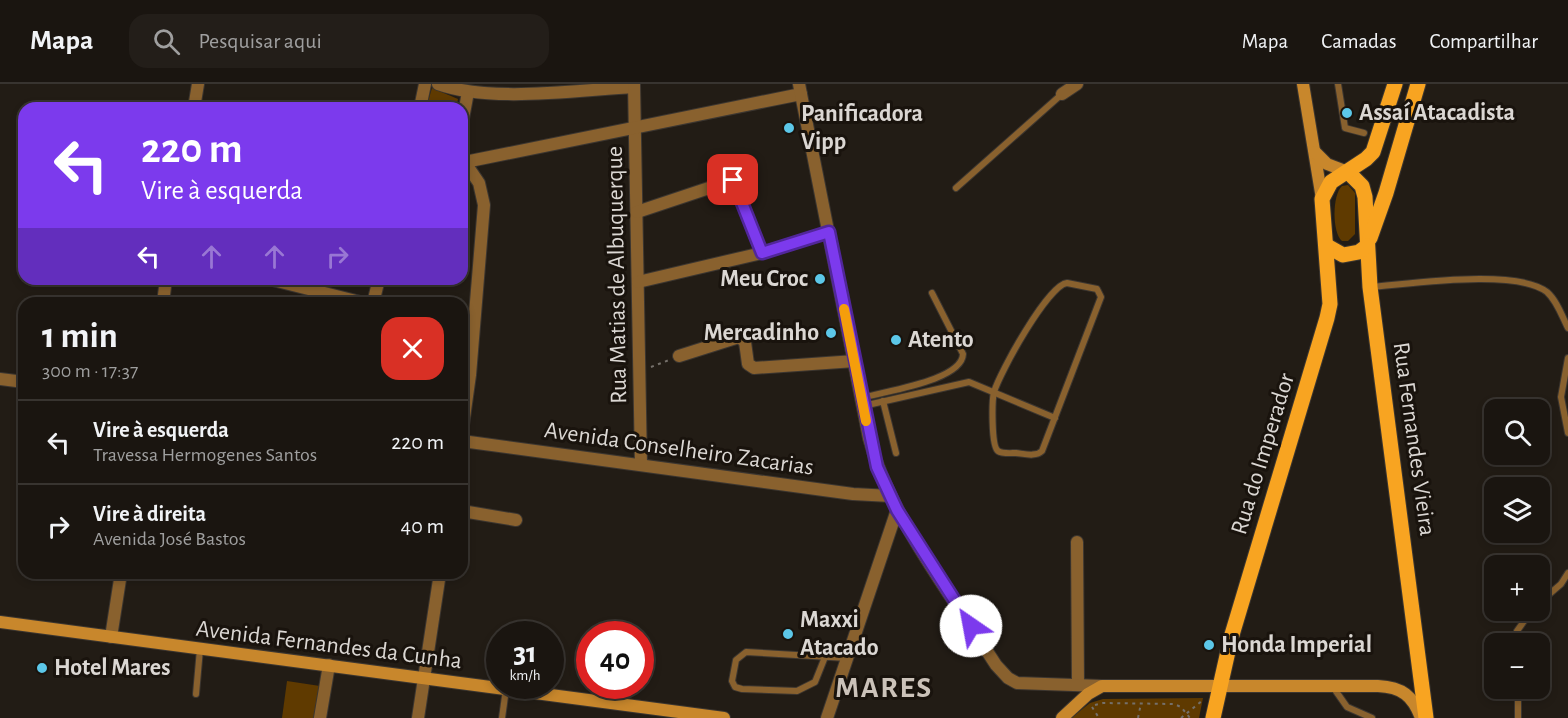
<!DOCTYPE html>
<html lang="pt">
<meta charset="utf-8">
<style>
body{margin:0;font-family:"Alegreya Sans",sans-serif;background:#231e19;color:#f1f3f6;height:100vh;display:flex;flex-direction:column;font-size:22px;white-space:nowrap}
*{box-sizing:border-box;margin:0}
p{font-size:20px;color:#9f9f9f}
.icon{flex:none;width:33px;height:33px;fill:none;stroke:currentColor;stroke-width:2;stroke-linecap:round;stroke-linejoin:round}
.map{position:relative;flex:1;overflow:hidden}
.drawer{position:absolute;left:18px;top:213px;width:450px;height:282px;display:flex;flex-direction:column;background:#1a1510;border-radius:18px;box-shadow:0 3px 9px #0003,0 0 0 2px #383430}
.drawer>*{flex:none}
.top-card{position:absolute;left:18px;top:18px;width:450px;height:183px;border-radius:18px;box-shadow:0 3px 9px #0003,0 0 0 2px #383430;background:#7c3aed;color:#fff;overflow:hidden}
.tools{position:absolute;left:1484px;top:315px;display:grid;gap:12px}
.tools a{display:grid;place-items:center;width:66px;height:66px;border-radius:12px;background:#1a1510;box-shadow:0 3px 9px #0003,0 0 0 2px #383430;font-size:30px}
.speed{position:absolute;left:486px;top:537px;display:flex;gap:12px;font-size:30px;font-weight:700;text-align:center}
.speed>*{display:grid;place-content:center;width:78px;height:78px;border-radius:50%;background:#1a1510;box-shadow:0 3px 9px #0003,0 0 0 2px #383430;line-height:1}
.speed small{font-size:15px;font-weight:400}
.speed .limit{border:9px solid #d22;background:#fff;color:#111}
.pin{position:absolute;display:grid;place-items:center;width:51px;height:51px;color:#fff;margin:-26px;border-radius:12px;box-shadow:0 3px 9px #0006}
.me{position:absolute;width:66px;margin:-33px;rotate:327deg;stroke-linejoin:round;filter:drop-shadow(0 0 4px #0008)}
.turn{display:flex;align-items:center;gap:21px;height:126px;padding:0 24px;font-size:27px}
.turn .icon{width:78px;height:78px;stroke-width:2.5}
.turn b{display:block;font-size:42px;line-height:51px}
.lanes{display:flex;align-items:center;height:57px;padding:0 24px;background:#0003;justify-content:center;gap:30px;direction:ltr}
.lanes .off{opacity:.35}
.round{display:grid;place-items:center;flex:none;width:63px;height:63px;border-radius:18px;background:#231e19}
.summary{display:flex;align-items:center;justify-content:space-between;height:102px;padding:0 24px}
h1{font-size:36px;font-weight:700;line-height:45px}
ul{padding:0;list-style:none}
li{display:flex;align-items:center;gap:18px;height:84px;padding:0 24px;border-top:2px solid #383430}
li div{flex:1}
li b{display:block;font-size:22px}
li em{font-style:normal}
header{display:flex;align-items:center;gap:36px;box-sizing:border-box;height:84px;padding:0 30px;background:#1a1510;border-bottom:2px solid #383430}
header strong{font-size:28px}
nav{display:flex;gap:33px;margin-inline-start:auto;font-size:21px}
.search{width:420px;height:54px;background:#231e19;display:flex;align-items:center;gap:15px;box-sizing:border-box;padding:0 21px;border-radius:18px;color:#9f9f9f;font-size:22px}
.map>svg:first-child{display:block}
.green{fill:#5f3a00}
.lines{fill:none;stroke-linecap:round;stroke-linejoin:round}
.service-casing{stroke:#3c3630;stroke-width:8}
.minor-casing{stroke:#3c3630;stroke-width:14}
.tertiary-casing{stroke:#3c3630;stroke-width:14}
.secondary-casing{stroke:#3c3630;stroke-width:14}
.primary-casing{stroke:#3c3630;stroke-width:17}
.path{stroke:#75706a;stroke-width:2;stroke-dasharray:3 4.5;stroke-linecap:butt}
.service{stroke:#89612e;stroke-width:6}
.minor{stroke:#89612e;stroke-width:12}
.tertiary{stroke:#89612e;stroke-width:12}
.secondary{stroke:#c8872c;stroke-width:12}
.primary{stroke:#f8a421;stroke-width:15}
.route-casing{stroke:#51269a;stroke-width:15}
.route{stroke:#7c3aed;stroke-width:10}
.slow{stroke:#f59e0b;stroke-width:10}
.poi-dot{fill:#5cc7e8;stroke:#19130d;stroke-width:2}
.labels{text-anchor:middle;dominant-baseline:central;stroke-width:6;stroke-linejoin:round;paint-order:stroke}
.poi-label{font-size:24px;font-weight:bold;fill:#dbd7d3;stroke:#19130d;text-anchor:start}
.street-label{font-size:24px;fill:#dbd7d3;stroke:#19130d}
.district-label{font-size:30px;font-weight:bold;letter-spacing:1.5px;fill:#cbc2b9;stroke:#19130d}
</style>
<header>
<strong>Mapa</strong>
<div class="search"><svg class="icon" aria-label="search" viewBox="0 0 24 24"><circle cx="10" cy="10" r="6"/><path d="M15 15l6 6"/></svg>Pesquisar aqui</div>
<nav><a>Mapa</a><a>Camadas</a><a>Compartilhar</a></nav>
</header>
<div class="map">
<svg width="1568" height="634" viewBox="0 0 1568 634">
<rect width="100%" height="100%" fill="#221c15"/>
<g class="green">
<polygon points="432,4 458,15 456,24 426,24"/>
<path d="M1348,101L1355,109V150L1348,157H1342C1332,149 1332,111 1342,102Z"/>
<polygon points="287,597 320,602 315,634 282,634"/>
<polygon points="1203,614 1199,634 1071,634 1090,619 1103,615"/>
</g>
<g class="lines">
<defs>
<g id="service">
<polyline points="1338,0 1345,44 1364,49"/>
<polyline points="956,104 1062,10"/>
<path d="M1067,199L1097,205L1101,213L1042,367C1036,373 1025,370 1016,369C1011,369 1002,370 998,367C991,362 992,316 994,308C1000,288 1048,201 1067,199Z"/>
<path d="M1370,203C1410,200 1516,184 1547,208C1557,217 1562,232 1568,244"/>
<polyline points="1568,274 1561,313 1568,349"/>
<path d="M862,314C884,307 962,297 963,270L932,209"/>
<polyline points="883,317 896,369"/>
<polyline points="863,322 969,298 1055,334"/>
<polyline points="1539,519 1561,500 1568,489"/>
<polyline points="1517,560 1517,547 1532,526"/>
<polyline points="825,573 815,598 797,607 742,605 735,603 732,597 736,576 746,568 847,574"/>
<polyline points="1333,603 1347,623 1372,634"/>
<polyline points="1518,604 1518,634"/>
<polyline points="196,610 200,565"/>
<polyline points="502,634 506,605"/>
</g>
<g id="minor">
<path d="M438,0C492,19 577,6 634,3"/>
<polyline points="634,0 641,381"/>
<polyline points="1062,10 1077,0"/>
<polyline points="194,24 198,0"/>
<polyline points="420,24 425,0"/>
<polyline points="462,40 468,8"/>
<polyline points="462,74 479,99 484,121 470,291 462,348"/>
<polyline points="465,78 801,10"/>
<polyline points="637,128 733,96 762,169"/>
<polyline points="269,195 364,219"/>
<polyline points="638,198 762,169 829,148"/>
<polyline points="163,219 166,195"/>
<polyline points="373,219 379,195"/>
<polyline points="679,272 739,253 745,258 748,280 754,284 855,277"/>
<polyline points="0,295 24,298"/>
<polyline points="462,357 853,410 891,412"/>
<polyline points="462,427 516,436"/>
<polyline points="1077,458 1078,601"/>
<polyline points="111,553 121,489"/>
<polyline points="320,634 329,581"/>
<polyline points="418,634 440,489"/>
</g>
<g id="tertiary">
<path d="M799,0L869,354C890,433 952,512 996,581L1008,594L1017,599L1102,602"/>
<polyline points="827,634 897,426"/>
</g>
<g id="secondary">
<polyline points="1303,0 1322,115"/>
<polyline points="1315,68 1327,80 1348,88"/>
<polyline points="0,538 724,634"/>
<path d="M1062,634L1088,610L1102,602H1378C1402,603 1413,612 1421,634"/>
</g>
<g id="primary">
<polyline points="1348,88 1362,102 1365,113 1370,203 1426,634"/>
<polyline points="1370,154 1386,109 1418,0"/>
<polyline points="1327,162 1343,171 1359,168 1367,162"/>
<polyline points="1213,634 1231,554 1327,234 1330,220 1322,115 1331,98 1366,75 1373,68 1395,0"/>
</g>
</defs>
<use href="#service" class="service-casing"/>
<use href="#minor" class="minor-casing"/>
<use href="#tertiary" class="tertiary-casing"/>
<use href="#secondary" class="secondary-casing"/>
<use href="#primary" class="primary-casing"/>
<g class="path">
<polyline points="651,283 669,276"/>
<polyline points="1095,621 1103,619 1174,620 1181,623 1190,634"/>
<polyline points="1092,623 1099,634"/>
<polyline points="1138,634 1141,619"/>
<polyline points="1181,634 1203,616"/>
</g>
<use href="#service" class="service"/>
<use href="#minor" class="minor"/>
<use href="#tertiary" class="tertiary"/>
<use href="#secondary" class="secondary"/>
<use href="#primary" class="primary"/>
</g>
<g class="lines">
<defs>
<polyline id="route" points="733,96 762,169 829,148 877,383 897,426 971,542"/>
</defs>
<use href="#route" class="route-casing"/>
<use href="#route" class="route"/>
<polyline class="slow" points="844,225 866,337"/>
</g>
<g class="poi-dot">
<circle cx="1347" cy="29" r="6"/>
<circle cx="789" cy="44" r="6"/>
<circle cx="820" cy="195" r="6"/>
<circle cx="831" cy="249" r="6"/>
<circle cx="896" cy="256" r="6"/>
<circle cx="788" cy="550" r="6"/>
<circle cx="1209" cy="561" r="6"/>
<circle cx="42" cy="584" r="6"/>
</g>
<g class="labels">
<g class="poi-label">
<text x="1359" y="29">Assaí Atacadista</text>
<text x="801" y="30">Panificadora<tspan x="801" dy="28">Vipp</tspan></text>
<text x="808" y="195" text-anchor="end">Meu Croc</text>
<text x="819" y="249" text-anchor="end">Mercadinho</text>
<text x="908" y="256">Atento</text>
<text x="800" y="536">Maxxi<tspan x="800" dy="28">Atacado</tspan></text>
<text x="1221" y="561">Honda Imperial</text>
<text x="54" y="584">Hotel Mares</text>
</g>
<g class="street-label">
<text transform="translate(617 191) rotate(-91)">Rua Matias de Albuquerque</text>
<text transform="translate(1414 355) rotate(82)">Rua Fernandes Vieira</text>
<text transform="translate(679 365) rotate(8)">Avenida Conselheiro Zacarias</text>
<text transform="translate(1263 370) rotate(-73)">Rua do Imperador</text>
<text transform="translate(329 561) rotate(7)">Avenida Fernandes da Cunha</text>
</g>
<g class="district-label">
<text x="884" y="604">MARES</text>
</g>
</g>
</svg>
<div class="tools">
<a><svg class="icon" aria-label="search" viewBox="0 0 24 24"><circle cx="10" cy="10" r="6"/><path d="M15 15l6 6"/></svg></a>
<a><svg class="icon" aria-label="layers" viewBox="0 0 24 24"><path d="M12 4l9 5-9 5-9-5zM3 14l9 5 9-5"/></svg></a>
<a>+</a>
<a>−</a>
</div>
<div class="speed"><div>31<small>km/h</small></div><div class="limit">40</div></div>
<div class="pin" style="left:733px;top:96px;background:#d93025"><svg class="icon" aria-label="arrive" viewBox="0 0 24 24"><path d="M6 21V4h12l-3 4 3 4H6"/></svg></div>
<svg class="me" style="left:971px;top:542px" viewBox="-20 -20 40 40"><circle r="19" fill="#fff"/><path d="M0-13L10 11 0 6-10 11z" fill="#7c3aed"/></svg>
<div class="top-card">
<div class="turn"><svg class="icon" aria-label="left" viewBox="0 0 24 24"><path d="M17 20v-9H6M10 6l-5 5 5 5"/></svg><div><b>220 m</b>Vire à esquerda</div></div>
<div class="lanes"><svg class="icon" aria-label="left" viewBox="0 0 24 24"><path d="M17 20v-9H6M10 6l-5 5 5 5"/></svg><svg class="icon off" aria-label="ahead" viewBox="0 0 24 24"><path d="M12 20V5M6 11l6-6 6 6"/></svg><svg class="icon off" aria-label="ahead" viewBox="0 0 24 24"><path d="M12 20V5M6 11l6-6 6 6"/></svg><svg class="icon off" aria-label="right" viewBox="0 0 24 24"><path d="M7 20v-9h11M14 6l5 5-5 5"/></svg></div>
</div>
<section class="drawer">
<div class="summary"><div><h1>1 min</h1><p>300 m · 17:37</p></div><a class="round" style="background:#d93025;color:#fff"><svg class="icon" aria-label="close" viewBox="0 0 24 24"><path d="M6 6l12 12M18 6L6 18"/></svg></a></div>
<ul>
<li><svg class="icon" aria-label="left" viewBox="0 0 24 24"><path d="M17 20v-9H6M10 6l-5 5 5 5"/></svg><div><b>Vire à esquerda</b><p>Travessa Hermogenes Santos</p></div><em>220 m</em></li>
<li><svg class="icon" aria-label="right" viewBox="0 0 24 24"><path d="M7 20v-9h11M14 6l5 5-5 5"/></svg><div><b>Vire à direita</b><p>Avenida José Bastos</p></div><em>40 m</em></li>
</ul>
</section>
</div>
